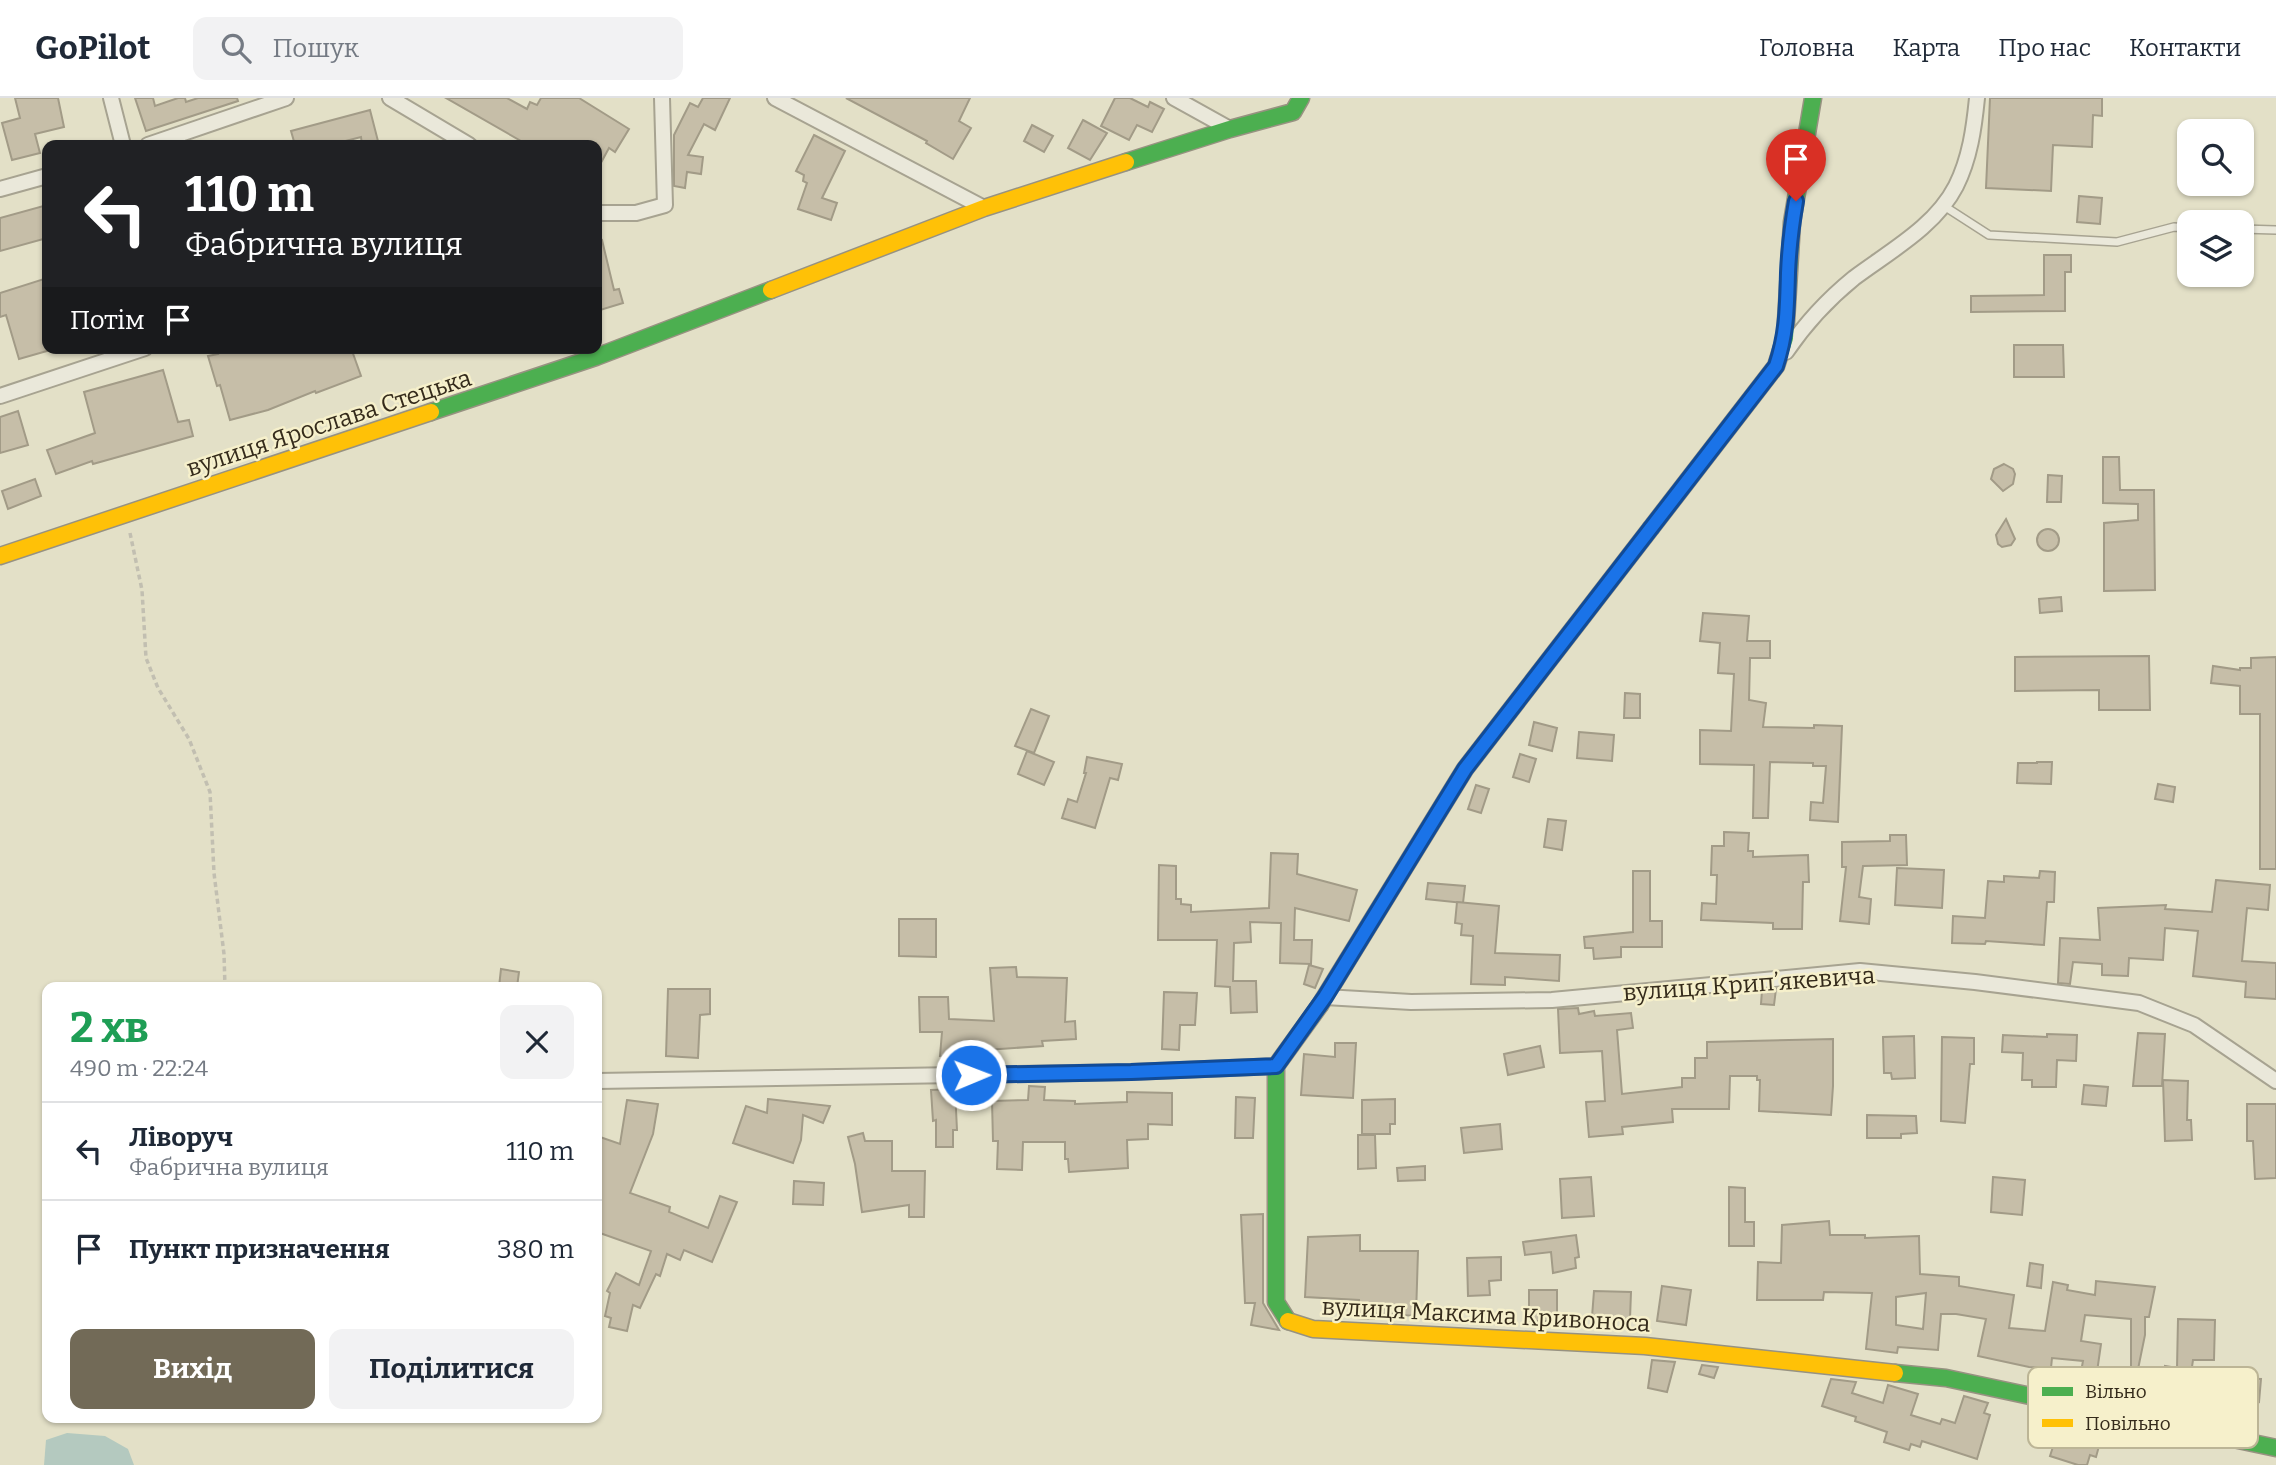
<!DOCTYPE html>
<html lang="uk">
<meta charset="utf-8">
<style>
body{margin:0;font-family:Bitter,serif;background:#f2f2f3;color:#1f2937;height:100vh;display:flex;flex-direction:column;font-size:26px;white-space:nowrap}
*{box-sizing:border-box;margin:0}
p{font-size:23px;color:#747a83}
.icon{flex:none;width:38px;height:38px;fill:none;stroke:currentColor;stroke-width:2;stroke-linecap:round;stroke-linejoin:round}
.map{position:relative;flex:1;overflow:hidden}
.panel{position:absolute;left:42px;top:884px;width:560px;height:441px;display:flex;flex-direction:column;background:#fff;border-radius:14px;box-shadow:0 2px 5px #0004}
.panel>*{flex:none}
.hud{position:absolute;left:42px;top:42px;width:560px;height:214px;border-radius:14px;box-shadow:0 2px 5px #0004;background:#202124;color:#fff;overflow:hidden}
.buttons{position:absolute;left:2177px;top:21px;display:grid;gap:14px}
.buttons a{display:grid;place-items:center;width:77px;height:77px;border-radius:14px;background:#fff;box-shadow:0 2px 5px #0004;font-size:35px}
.pin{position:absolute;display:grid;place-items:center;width:60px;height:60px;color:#fff;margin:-72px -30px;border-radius:50% 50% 50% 0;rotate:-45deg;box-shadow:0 0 7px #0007}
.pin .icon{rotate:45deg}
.me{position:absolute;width:77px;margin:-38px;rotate:89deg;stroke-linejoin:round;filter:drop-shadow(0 0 5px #0008)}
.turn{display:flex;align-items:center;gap:24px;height:147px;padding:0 28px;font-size:32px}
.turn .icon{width:91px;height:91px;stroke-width:2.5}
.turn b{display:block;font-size:49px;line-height:60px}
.then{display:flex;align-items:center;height:66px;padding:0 28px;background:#0003;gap:14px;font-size:26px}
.round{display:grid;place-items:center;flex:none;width:74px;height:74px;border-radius:14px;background:#f2f2f3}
.head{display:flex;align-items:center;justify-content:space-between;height:119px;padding:0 28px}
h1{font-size:42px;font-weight:700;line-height:52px;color:#1e9e55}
.primary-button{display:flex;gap:14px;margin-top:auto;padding:14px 28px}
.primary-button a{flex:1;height:80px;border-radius:14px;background:#726a57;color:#fff;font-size:28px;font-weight:700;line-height:80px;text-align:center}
.primary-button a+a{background:#f2f2f3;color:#1f2937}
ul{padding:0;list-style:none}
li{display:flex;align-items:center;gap:21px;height:98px;padding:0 28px;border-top:2px solid #e0e1e3}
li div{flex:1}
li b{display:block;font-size:26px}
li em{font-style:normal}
header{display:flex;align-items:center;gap:42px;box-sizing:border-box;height:98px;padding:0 35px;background:#fff;border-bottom:2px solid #e0e1e3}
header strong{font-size:33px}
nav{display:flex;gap:38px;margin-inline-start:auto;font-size:24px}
.search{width:490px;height:63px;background:#f2f2f3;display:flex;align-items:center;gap:18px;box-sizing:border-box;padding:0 24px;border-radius:14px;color:#747a83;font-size:26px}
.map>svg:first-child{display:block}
.water{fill:#b4c9bf}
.building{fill:#c6bea8;stroke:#a29b87;stroke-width:2;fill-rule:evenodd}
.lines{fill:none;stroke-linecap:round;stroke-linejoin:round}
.lane-casing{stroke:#a7a391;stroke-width:10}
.street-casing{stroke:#a7a391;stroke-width:18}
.fast-casing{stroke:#979281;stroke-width:19}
.slow-casing{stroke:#979281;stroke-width:19}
.path{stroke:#c2bfb1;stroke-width:3.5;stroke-dasharray:5 3.5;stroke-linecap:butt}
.lane{stroke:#eae8da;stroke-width:7}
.street{stroke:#eae8da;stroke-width:14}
.fast{stroke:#4caf50;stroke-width:16}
.slow{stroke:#ffc107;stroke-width:16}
.route-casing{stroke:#114b97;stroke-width:18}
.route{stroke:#1a73e8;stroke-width:12}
.labels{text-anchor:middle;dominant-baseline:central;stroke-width:5;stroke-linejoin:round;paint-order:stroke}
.street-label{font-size:24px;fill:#352b1b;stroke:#f6f0cb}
.key{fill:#f6f0cb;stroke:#bcb596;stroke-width:2}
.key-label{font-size:19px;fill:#352b1b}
</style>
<header>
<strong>GoPilot</strong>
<div class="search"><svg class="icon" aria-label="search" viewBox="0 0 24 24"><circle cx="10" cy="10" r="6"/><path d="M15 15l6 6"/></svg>Пошук</div>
<nav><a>Головна</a><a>Карта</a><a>Про нас</a><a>Контакти</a></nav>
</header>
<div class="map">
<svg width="2276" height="1367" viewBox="0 0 2276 1367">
<rect width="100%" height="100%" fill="#e3e0c7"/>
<polygon class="water" points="67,1335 105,1338 128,1351 134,1367 44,1367 46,1342"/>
<g class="building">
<polygon points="15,0 58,0 64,29 35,36 40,55 12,62 2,25 20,20"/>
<polygon points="135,0 153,0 155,8 178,0 185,0 186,4 198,0 237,0 238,3 146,33"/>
<polygon points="446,0 507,0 527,11 530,4 537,7 541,0 579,0 629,31 615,54 609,50 597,72 597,47 528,47"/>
<polygon points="703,0 730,0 715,32 704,26 688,57 703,59 701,76 687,74 685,90 674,88 674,37 690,5 698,9"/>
<polygon points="846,0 970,0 959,23 971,30 953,61 926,45 927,43"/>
<polygon points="1115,0 1130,0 1148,9 1150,4 1164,11 1152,34 1137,27 1129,42 1101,28"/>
<polygon points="1990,0 2102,0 2102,18 2093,17 2092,49 2053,47 2051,93 1986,90"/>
<polygon points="370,12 379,47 362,47 361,39 330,47 295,47 291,33"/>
<polygon points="1083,22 1107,35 1090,62 1068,50"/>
<polygon points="1032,27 1053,38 1044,54 1024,43"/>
<polygon points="814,37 845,53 822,100 837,105 831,122 798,111 807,85 803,83 804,77 796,73"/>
<polygon points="2079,98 2102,100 2100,126 2077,124"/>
<polygon points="47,107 47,140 0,153 0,120"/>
<polygon points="602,142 614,192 619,191 623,205 597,213 597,143"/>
<polygon points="2044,157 2071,157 2071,174 2065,174 2065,213 1971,214 1971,198 2044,197"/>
<polygon points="47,180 47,253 19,261 6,217 0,219 0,195"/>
<polygon points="2014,247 2063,247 2064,279 2014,279"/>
<polygon points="216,250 351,250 361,278 316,295 315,293 268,312 230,322 220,287 217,288 208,258 218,256"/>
<polygon points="163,272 178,324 189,322 193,338 93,366 92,363 56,376 47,352 95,335 84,294"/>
<polygon points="18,313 28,347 0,355 0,319"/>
<polygon points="2103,359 2119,359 2120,392 2154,392 2155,492 2104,493 2104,425 2138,422 2138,406 2103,405"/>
<polygon points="2004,366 2013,371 2015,376 2013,386 2003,393 1991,381 1994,371"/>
<polygon points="2048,377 2062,378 2061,404 2047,404"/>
<polygon points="35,381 41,398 8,411 2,393"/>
<polygon points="2006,421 2015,441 2011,447 2002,449 1998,446 1996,437"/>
<circle cx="2048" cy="442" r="11"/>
<polygon points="2061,499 2062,513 2040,515 2039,501"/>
<polygon points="1703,515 1749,518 1747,543 1770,543 1770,560 1750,560 1749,602 1766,605 1763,629 1814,630 1814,627 1842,628 1838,724 1810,722 1811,704 1823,705 1826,668 1813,668 1813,665 1770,664 1768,720 1753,720 1754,667 1700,666 1700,632 1731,633 1734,576 1718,575 1720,545 1700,543"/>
<polygon points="2149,558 2150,612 2099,612 2099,592 2015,593 2015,559"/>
<polygon points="2276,559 2276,771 2260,771 2260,616 2240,616 2240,588 2211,585 2213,568 2240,572 2240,570 2251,570 2251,560"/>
<polygon points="1625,595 1640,596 1640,620 1624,620"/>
<polygon points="1031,611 1049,618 1034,655 1015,648"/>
<polygon points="1534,624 1557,630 1552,653 1529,647"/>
<polygon points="1579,634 1614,637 1612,663 1577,660"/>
<polygon points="1027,653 1054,664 1044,687 1018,676"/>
<polygon points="1520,656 1536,661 1529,684 1513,679"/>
<polygon points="1087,659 1122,666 1118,682 1110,680 1095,730 1062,720 1068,701 1077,704 1086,675 1084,675"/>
<polygon points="2037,664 2052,664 2051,686 2017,685 2018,665 2037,665"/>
<polygon points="2158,686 2175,689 2173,704 2155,701"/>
<polygon points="1476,687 1489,691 1481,715 1468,711"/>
<polygon points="1548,721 1566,723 1562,752 1544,749"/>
<polygon points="1724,734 1749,735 1748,753 1753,753 1753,759 1808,757 1809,784 1803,784 1802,831 1773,831 1773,825 1701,822 1702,805 1716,806 1717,777 1711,777 1712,748 1724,748"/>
<polygon points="1890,737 1906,737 1907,767 1863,768 1859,799 1871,801 1869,826 1840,823 1846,769 1842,769 1842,744 1890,743"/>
<polygon points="1271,755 1298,756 1297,776 1357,792 1349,823 1295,810 1294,842 1312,842 1311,866 1280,865 1281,825 1250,824 1251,844 1234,845 1233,883 1256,883 1257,914 1231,915 1230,889 1215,888 1217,842 1158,842 1159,767 1176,768 1176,801 1181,801 1181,806 1191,807 1191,814 1269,810"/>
<polygon points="1897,770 1944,772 1942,810 1895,807"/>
<polygon points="1633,773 1650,773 1650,823 1662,823 1662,849 1621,849 1621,859 1594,861 1593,850 1585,850 1584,839 1633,834"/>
<polygon points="2040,773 2055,774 2054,804 2047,804 2044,847 1986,843 1985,846 1952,845 1953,818 1985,820 1988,783 2004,784 2004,778 2039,780"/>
<polygon points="2216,782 2270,787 2268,812 2247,810 2242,863 2276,865 2276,901 2245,899 2246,884 2193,878 2198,833 2165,830 2163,862 2129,860 2128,878 2102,877 2102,866 2073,864 2070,886 2058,885 2060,840 2100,842 2098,810 2166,807 2165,811 2212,814"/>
<polygon points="1428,785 1465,788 1463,805 1426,801"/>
<polygon points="1457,804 1499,808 1495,855 1560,857 1559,883 1505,879 1505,887 1471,886 1473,838 1461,837 1462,826 1455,825"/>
<polygon points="899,821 936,821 936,859 899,858"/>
<polygon points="1309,867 1323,871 1315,890 1304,886"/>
<polygon points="1016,869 1017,879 1067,880 1065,924 1075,923 1076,941 1042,943 1043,948 971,953 970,960 940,958 942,934 920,934 919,899 948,899 949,921 994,923 990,870"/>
<polygon points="501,871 519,874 517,889 499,889"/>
<polygon points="668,891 710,891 710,916 700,917 698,960 666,958"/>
<polygon points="1776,891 1774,907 1761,906 1762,892"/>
<polygon points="1164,894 1197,895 1195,927 1180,927 1179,952 1162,951"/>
<polygon points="1578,910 1579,916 1594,913 1595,918 1631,915 1633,930 1617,932 1622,996 1682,989 1682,980 1695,980 1695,960 1707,960 1707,944 1833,941 1833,988 1831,1017 1759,1013 1760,982 1757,982 1757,978 1730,978 1729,1011 1672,1011 1673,1024 1622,1029 1623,1036 1589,1039 1586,1004 1605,1003 1602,953 1560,955 1558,911"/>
<polygon points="2138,935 2165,936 2162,988 2133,988"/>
<polygon points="2047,936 2077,937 2076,963 2057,962 2056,989 2032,989 2032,982 2022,982 2023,955 2002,954 2003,937 2047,939"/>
<polygon points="1914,938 1915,980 1892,981 1891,975 1884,975 1883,939"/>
<polygon points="1942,939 1974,940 1974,966 1970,966 1965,1025 1941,1023"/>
<polygon points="1335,945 1356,945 1353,1000 1301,997 1304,956 1335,959"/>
<polygon points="1540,948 1544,969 1508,977 1504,956"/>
<polygon points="2163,982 2188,983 2187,1022 2191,1022 2192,1042 2165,1043"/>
<polygon points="2084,987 2108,989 2106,1008 2082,1006"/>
<polygon points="1029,988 1045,989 1044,1002 1075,1003 1075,1006 1127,1004 1127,994 1172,995 1172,1027 1148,1026 1148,1041 1127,1042 1128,1070 1069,1074 1068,1061 1065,1061 1065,1044 1023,1044 1022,1072 997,1071 998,1043 993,1043 992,1003 1028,1002"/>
<polygon points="955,991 957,1032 953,1032 953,1049 936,1049 936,1022 933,1023 931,992"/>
<polygon points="1236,999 1255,1000 1253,1040 1235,1040"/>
<polygon points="768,1001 830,1008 823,1025 803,1017 801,1042 793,1065 733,1045 746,1008 767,1015"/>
<polygon points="1395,1001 1395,1026 1390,1026 1390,1036 1362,1036 1362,1002"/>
<polygon points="627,1002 658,1006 653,1036 630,1095 670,1109 669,1114 708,1130 720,1098 737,1104 712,1164 684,1152 680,1162 667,1156 660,1178 656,1176 640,1210 633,1207 627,1233 609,1229 611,1220 605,1218 610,1195 607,1193 616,1175 639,1187 651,1153 597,1134 597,1038 620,1046"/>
<polygon points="2247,1006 2276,1006 2276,1080 2255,1081 2253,1043 2247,1043"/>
<polygon points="1867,1017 1916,1018 1917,1035 1901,1036 1901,1040 1867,1040"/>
<polygon points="1500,1026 1502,1051 1464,1055 1461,1030"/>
<polygon points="863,1035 865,1043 892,1043 892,1073 925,1073 924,1119 909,1119 909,1107 862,1114 855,1066 848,1039"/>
<polygon points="1358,1037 1375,1037 1376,1070 1358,1071"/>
<polygon points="1425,1068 1425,1082 1398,1083 1397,1070"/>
<polygon points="1591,1079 1594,1118 1562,1120 1560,1081"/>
<polygon points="1993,1079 2025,1082 2022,1117 1991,1114"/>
<polygon points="794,1083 824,1085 823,1107 793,1106"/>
<polygon points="1729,1089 1745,1090 1745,1124 1754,1124 1754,1148 1729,1148"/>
<polygon points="1263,1116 1263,1205 1279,1232 1251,1227 1255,1205 1245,1205 1241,1117"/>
<path d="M1829,1123L1830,1137H1865V1140L1919,1138L1920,1176L1959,1179V1188L2014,1197L2009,1230L2045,1233L2053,1184L2068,1187L2067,1192L2095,1197L2096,1183L2155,1189L2149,1219H2145V1237L2137,1276L2131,1275V1221L2085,1217L2081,1243L2101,1246L2096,1281L2080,1279L2083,1263L2052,1260L2051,1270L2029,1269L1978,1258L1986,1221L1956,1216H1941L1938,1252L1898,1249L1897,1255L1866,1251L1872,1195L1824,1194L1823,1202H1757L1758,1164L1781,1165L1782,1127ZM1926,1195L1923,1231L1896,1227V1199Z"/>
<polygon points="1360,1137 1360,1153 1418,1153 1416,1218 1374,1215 1374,1221 1358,1220 1359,1202 1305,1199 1308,1139"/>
<polygon points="1576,1137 1579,1159 1575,1160 1576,1170 1553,1175 1551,1154 1525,1157 1523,1144"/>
<polygon points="1501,1159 1501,1182 1489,1183 1490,1197 1468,1198 1467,1160"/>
<polygon points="2030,1165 2043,1167 2041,1190 2027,1188"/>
<polygon points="1662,1188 1691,1192 1686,1227 1657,1223"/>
<rect x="1529" y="1192" width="28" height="31"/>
<polygon points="1594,1193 1631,1194 1630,1221 1592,1219"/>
<polygon points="2178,1221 2215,1222 2214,1262 2193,1262 2186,1309 2160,1305 2165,1268 2177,1270"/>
<polygon points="1652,1262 1675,1264 1667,1294 1648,1290"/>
<polygon points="1702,1267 1718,1269 1714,1280 1699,1276"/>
<polygon points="2233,1280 2261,1281 2259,1304 2252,1303 2249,1331 2234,1328 2238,1303 2232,1302"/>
<polygon points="1831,1281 1856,1284 1852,1295 1883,1305 1888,1287 1918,1296 1911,1317 1940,1326 1942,1321 1955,1325 1964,1298 1988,1305 1984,1315 1990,1317 1977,1361 1922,1343 1920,1349 1911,1346 1909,1352 1884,1344 1887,1334 1855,1323 1856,1319 1822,1308"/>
<polygon points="2060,1327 2101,1341 2096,1359 2090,1357 2087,1367 2078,1367 2050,1358"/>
</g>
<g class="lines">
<defs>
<g id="lane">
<polyline points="1944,108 1989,137 2117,144 2174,129 2189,130"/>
<polyline points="2242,131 2276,132"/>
</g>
<g id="street">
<polyline points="111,0 123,47"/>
<polyline points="390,0 469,47"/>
<polyline points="775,0 984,110"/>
<polyline points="1174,0 1230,31"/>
<polyline points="148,47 286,0"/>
<polyline points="0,91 47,78"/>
<polyline points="597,115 636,115 665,107 662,0"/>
<path d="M1786,254C1805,226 1827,202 1854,180C1890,153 1935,129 1956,88C1970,60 1974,30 1977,0"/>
<polyline points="0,298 145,250"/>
<polyline points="1325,899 1411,904 1552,902 1860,873 1975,884 2139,905 2194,927 2276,983"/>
<polyline points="597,983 1131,974 1276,968"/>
</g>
<g id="fast">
<polyline points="1126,64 1230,31 1293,14 1301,0"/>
<polyline points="431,314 596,259 771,192"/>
<polyline points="1651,430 1776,268 1785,240 1792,124 1813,0"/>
<polyline points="1288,1223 1276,1204 1276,968 1320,907"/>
<polyline points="1895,1275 1946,1280 2276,1350"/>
</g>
<g id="slow">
<polyline points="771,192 984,110 1126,64"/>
<polyline points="0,458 431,314"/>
<polyline points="1320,907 1465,671 1651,430"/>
<polyline points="1288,1223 1313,1231 1645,1248 1895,1275"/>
</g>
</defs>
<use href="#lane" class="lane-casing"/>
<use href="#street" class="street-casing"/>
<use href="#fast" class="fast-casing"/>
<use href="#slow" class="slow-casing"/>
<polyline class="path" points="130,435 142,492 146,560 158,590 189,641 210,694 214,775 224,856 225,889"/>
<use href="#lane" class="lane"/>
<use href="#street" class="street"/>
<use href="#fast" class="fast"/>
<use href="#slow" class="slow"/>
</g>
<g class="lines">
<defs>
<path id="route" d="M971,977L1131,974L1276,968L1325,899L1465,671L1776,268C1787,235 1787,210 1788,175C1789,151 1792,126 1796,103"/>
</defs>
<use href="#route" class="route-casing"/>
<use href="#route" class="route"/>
</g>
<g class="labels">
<g class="street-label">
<text transform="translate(329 325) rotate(-18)">вулиця Ярослава Стецька</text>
<text transform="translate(1749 886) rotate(-4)">вулиця Крипʼякевича</text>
<text transform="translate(1486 1217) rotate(3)">вулиця Максима Кривоноса</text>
</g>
</g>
<rect x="2028" y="1269" width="230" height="81" rx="10" class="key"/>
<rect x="2042" y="1289" width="31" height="9" fill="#4caf50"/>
<rect x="2042" y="1321" width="31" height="8" fill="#ffc107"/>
<g class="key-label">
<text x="2085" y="1300">Вільно</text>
<text x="2085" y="1332">Повільно</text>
</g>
</svg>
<div class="buttons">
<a><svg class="icon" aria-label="search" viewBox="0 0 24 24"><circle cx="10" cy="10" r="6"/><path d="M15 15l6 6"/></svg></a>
<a><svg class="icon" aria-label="layers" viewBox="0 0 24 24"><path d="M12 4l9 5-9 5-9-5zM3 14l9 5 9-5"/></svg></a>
</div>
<div class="pin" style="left:1796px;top:103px;background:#d93025"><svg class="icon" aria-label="arrive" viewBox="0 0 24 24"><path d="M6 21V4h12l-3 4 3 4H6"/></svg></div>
<svg class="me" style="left:971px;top:977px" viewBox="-20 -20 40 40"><circle r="17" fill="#1a73e8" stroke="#fff" stroke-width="3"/><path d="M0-11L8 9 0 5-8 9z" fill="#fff"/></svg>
<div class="hud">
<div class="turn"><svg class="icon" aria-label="left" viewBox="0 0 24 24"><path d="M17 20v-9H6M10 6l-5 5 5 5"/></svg><div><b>110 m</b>Фабрична вулиця</div></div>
<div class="then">Потім<svg class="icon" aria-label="arrive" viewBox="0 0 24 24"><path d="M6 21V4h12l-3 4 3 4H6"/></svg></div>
</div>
<section class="panel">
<div class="head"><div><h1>2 хв</h1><p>490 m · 22:24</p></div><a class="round"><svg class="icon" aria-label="close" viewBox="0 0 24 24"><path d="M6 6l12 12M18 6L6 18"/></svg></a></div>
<ul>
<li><svg class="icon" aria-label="left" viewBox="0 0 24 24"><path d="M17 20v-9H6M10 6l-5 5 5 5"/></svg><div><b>Ліворуч</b><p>Фабрична вулиця</p></div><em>110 m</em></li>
<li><svg class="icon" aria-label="arrive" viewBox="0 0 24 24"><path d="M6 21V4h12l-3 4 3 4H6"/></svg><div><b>Пункт призначення</b></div><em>380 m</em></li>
</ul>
<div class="primary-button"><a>Вихід</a><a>Поділитися</a></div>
</section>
</div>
